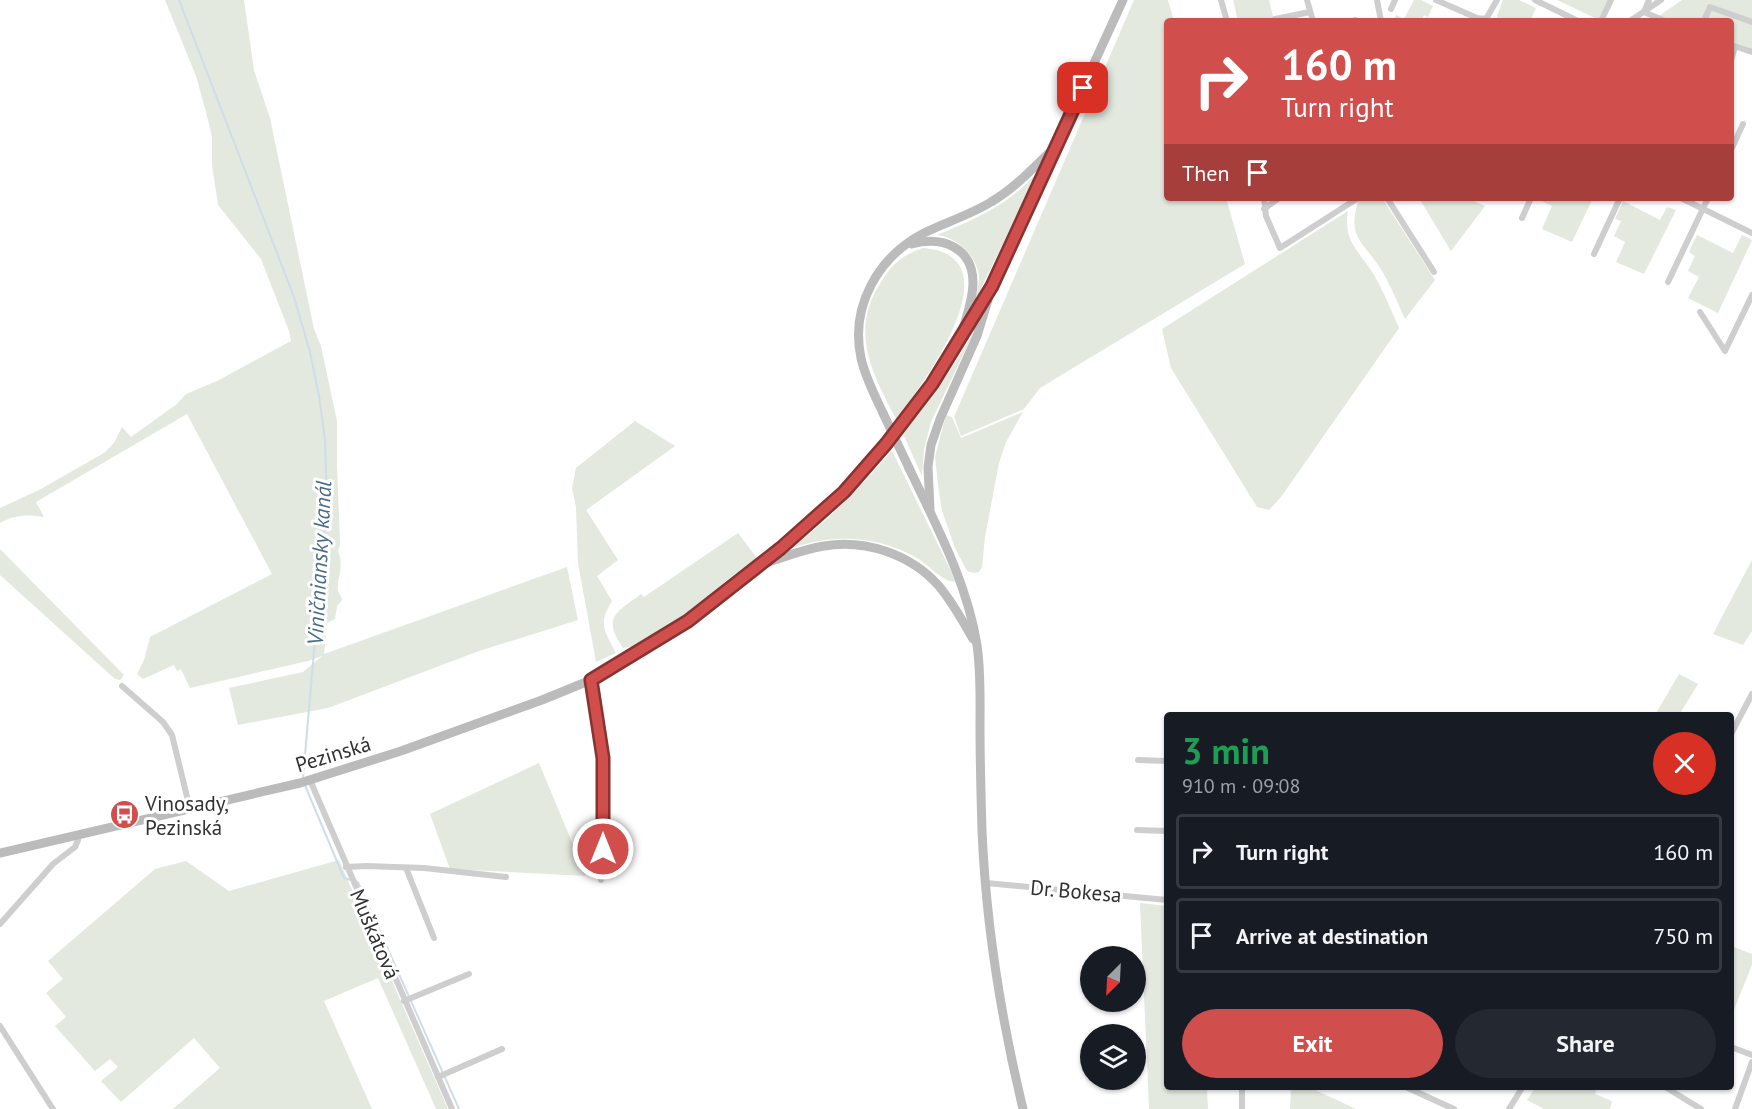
<!DOCTYPE html>
<meta charset="utf-8">
<style>
body{margin:0;font-family:"PT Sans",sans-serif;background:#242831;color:#f1f3f6;height:100vh;display:flex;flex-direction:column;font-size:22px;white-space:nowrap}
*{box-sizing:border-box;margin:0}
p{font-size:20px;color:#9ea1a6}
.icon{flex:none;width:33px;height:33px;fill:none;stroke:currentColor;stroke-width:2;stroke-linecap:round;stroke-linejoin:round}
.map{position:relative;flex:1;overflow:hidden}
.details{position:absolute;left:1164px;top:712px;width:570px;height:378px;display:flex;flex-direction:column;background:#171b24;border-radius:6px;box-shadow:0 2px 4px #0004}
.details>*{flex:none}
.guide{position:absolute;left:1164px;top:18px;width:570px;height:183px;border-radius:6px;box-shadow:0 2px 4px #0004;background:#d04e4b;color:#fff;overflow:hidden}
.needle{width:39px;rotate:204deg}
.tools{position:absolute;left:1080px;top:946px;display:grid;gap:12px}
.tools a{display:grid;place-items:center;width:66px;height:66px;border-radius:50%;background:#171b24;box-shadow:0 2px 4px #0004;font-size:30px}
.pin{position:absolute;display:grid;place-items:center;width:51px;height:51px;color:#fff;margin:-26px;border-radius:12px;box-shadow:0 3px 9px #0006}
.me{position:absolute;width:66px;margin:-33px;rotate:0deg;stroke-linejoin:round;filter:drop-shadow(0 0 4px #0008)}
.turn{display:flex;align-items:center;gap:21px;height:126px;padding:0 18px;font-size:27px}
.turn .icon{width:78px;height:78px;stroke-width:2.5}
.turn b{display:block;font-size:42px;line-height:51px}
.then{display:flex;align-items:center;height:57px;padding:0 18px;background:#0003;gap:12px;font-size:22px}
.round{display:grid;place-items:center;flex:none;width:63px;height:63px;border-radius:32px;background:#242831}
.headline{display:flex;align-items:center;justify-content:space-between;height:102px;padding:0 18px}
h1{font-size:36px;font-weight:700;line-height:45px;color:#1e9e55}
.primary-button{display:flex;gap:12px;margin-top:auto;padding:12px 18px}
.primary-button a{flex:1;height:69px;border-radius:36px;background:#d04e4b;color:#fff;font-size:24px;font-weight:700;line-height:69px;text-align:center}
.primary-button a+a{background:#242831;color:#f1f3f6}
ul{padding:0;list-style:none}
li{display:flex;align-items:center;gap:18px;height:75px;margin:0 12px 9px;padding:0 6px;border:3px solid #363941;border-radius:6px}
li div{flex:1}
li b{display:block;font-size:22px}
li em{font-style:normal}
.map>svg:first-child{display:block}
.green{fill:#e3e9df}
.lines{fill:none;stroke-linecap:round;stroke-linejoin:round}
.stream{stroke:#d0dde9;stroke-width:2}
.street{stroke:#cecece;stroke-width:6}
.secondary{stroke:#bbb;stroke-width:9}
.secondary-bridge{stroke:#bbb;stroke-width:9}
.route-casing{stroke:#873331;stroke-width:15}
.route{stroke:#d04e4b;stroke-width:10}
.labels{text-anchor:middle;dominant-baseline:central;stroke-width:6;stroke-linejoin:round;paint-order:stroke}
.street-label{font-size:21px;fill:#313131;stroke:#fff}
.poi-label{font-size:21px;fill:#313131;stroke:#fff;text-anchor:start}
.water-label{font-size:22px;font-style:italic;fill:#496b8a;stroke:#fff}
</style>
<div class="map">
<svg width="1752" height="1109" viewBox="0 0 1752 1109">
<rect width="100%" height="100%" fill="#fff"/>
<g class="green">
<path d="M165,0H244L254,70L270,118L314,329L321,346L337,421V465L340,544L338,551C345,566 336,582 338,591C339,594 342,597 342,600L337,606L335,619L327,623L324,654L567,567L578,620L479,651L328,708L238,725L229,688L303,672L322,656L308,661L190,688L181,669L177,671L174,665L143,679L137,674L144,660L150,637L272,574L187,414L36,502L44,517C29,514 13,515 0,523V508L39,490L104,453L114,443L122,427L131,437L177,404L186,394L217,381L291,341L289,331L261,259L218,205L212,165V137L206,112L196,76Z"/>
<polygon points="1134,0 1168,0 1174,21 1167,21 1167,198 1226,198 1245,264 1040,388 1024,409 961,436 954,417"/>
<polygon points="1233,0 1269,0 1274,21 1238,21"/>
<polygon points="1414,0 1421,0 1433,6 1428,17 1424,15 1422,19 1426,21 1397,21 1394,19 1396,15 1404,19"/>
<polygon points="1503,0 1519,0 1536,8 1530,21 1499,21 1497,16"/>
<polygon points="1557,0 1609,0 1599,20"/>
<polygon points="1682,0 1752,0 1752,50 1731,42 1731,21 1672,21 1659,16"/>
<path d="M1038,171L973,305C976,294 981,282 978,271C972,251 957,238 937,235C975,219 1011,204 1038,171Z"/>
<path d="M1366,198H1382L1435,280L1405,319C1397,302 1390,283 1380,268C1363,241 1347,238 1358,202Z"/>
<polygon points="1419,198 1467,198 1485,206 1451,251"/>
<polygon points="1544,198 1593,198 1572,242 1542,229 1552,206 1542,201"/>
<polygon points="1623,201 1660,220 1667,207 1676,210 1644,274 1616,262 1625,242 1614,236 1621,221 1615,219"/>
<path d="M1348,211C1343,243 1359,250 1374,275C1384,292 1391,310 1399,328L1281,497L1269,510L1257,507L1171,368L1162,329Z"/>
<polygon points="1697,235 1733,253 1742,235 1752,240 1718,313 1688,298 1699,277 1688,271 1695,256 1689,252"/>
<path d="M923,248C1018,255 923,385 896,419C872,373 849,331 881,282C893,263 903,255 923,248Z"/>
<polygon points="974,332 931,422 924,450 922,476 903,434 947,375"/>
<polygon points="1023,412 1006,442 999,463 985,537 982,567 979,572 974,573 967,571 955,548 942,511 938,485 935,457 946,415 952,417 961,438"/>
<path d="M635,421L675,446L586,510L618,560L597,576L612,601C598,624 604,630 616,653L596,662L578,563L576,507L572,488L576,468Z"/>
<path d="M892,451L951,571L955,582C939,580 930,565 917,558C877,535 830,533 788,550C827,523 860,487 892,451Z"/>
<path d="M738,533L757,558L727,580L687,614L642,645L623,648C602,617 616,613 641,594L644,597Z"/>
<polygon points="0,549 124,675 120,680 115,679 0,575"/>
<polygon points="1752,560 1752,631 1743,645 1713,634"/>
<polygon points="1679,674 1698,684 1679,715 1655,715"/>
<polygon points="539,763 586,876 450,869 430,814"/>
<polygon points="339,860 448,1109 436,1109 378,978 324,1001 372,1109 173,1109 220,1068 194,1038 121,1102 101,1081 118,1067 110,1059 95,1071 55,1026 66,1017 46,993 63,979 48,961 155,869 186,861 229,891"/>
<polygon points="1140,903 1167,906 1167,1088 1207,1088 1208,1109 1149,1109"/>
<polygon points="1731,946 1752,954 1752,965 1731,1017"/>
<polygon points="1291,1088 1311,1088 1356,1109 1290,1109"/>
<polygon points="1535,1088 1597,1088 1595,1094 1612,1101 1610,1109 1544,1109 1527,1100"/>
</g>
<g class="lines">
<g class="stream">
<polyline points="179,0 294,297 310,352 319,396 325,440 327,502 303,778"/>
<polyline points="304,783 344,878 358,882 459,1109"/>
</g>
<g class="street">
<polyline points="1221,0 1227,21"/>
<polyline points="1307,0 1313,21"/>
<polyline points="1377,0 1381,21"/>
<polyline points="1436,0 1477,18 1486,19 1497,0"/>
<polyline points="1535,0 1578,21"/>
<polyline points="1649,0 1644,12 1665,21"/>
<polyline points="1391,9 1395,0"/>
<polyline points="1275,19 1310,12"/>
<polyline points="1352,21 1355,20"/>
<polyline points="1601,21 1611,0"/>
<polyline points="1630,21 1661,0"/>
<polyline points="1704,21 1710,7 1752,22"/>
<polyline points="1731,45 1752,52"/>
<polyline points="1731,60 1735,47"/>
<polyline points="1731,150 1743,124"/>
<polyline points="1264,198 1266,216 1280,248 1358,198"/>
<polyline points="1387,198 1434,272"/>
<polyline points="1681,198 1752,233"/>
<polyline points="1264,209 1279,198"/>
<polyline points="1522,218 1531,198"/>
<polyline points="1594,254 1620,198"/>
<polyline points="1668,282 1708,198"/>
<polyline points="1700,312 1725,351 1752,295"/>
<polyline points="591,680 603,758 601,880"/>
<polyline points="122,686 163,722 172,735 190,809"/>
<polyline points="1731,734 1752,694"/>
<polyline points="1138,760 1167,761"/>
<polyline points="310,780 452,1109"/>
<polyline points="1137,830 1167,831"/>
<polyline points="346,867 366,866 424,868 506,877"/>
<polyline points="406,868 434,938"/>
<polyline points="986,883 1167,900"/>
<polyline points="0,924 53,864 75,847 78,840 78,835"/>
<polyline points="404,1001 469,974"/>
<polyline points="0,1026 53,1109"/>
<polyline points="1731,1047 1752,1055"/>
<polyline points="438,1077 502,1049"/>
<polyline points="1408,1088 1454,1109"/>
<polyline points="1667,1088 1701,1109"/>
<polyline points="1242,1109 1242,1088"/>
<polyline points="1509,1109 1522,1088"/>
<polyline points="1735,1109 1752,1062"/>
</g>
<g class="secondary">
<path d="M912,244C942,236 973,247 973,283C973,298 967,315 963,329"/>
<path d="M883,413C875,396 865,377 861,358C850,306 878,257 924,233C946,222 970,215 991,202C1015,188 1033,168 1053,149"/>
<path d="M909,468C936,525 967,582 977,645C981,672 980,700 980,727C980,761 981,796 982,831C986,924 1001,1018 1023,1109"/>
<polyline points="930,509 928,467 931,445 940,419 977,336 988,300"/>
<path d="M766,563C785,557 804,549 824,546C865,539 910,554 938,585C952,601 962,620 973,639"/>
<polyline points="0,853 300,783 401,751 542,700 591,680 688,621 781,548 822,513 886,444 932,384 992,286 1123,0"/>
</g>
<polyline class="secondary-bridge" points="883,413 909,468"/>
</g>
<g class="lines">
<defs>
<polyline id="route" points="603,849 603,758 591,680 688,621 781,548 844,492 886,444 932,384 992,286 1083,88"/>
</defs>
<use href="#route" class="route-casing"/>
<use href="#route" class="route"/>
</g>
<defs>
<symbol id="bus-disc" viewBox="-11 -11 22 22"><circle r="9.5" fill="#d04e4b" stroke="#fff"/><path d="M-5-6H5V4H4V6H2V4H-2V6H-4V4H-5ZM-3.5-4V0h7V-4ZM-3.5 1.2v1.5H-2V1.2ZM2 1.2v1.5H3.5V1.2Z" fill="#fff"/></symbol>
</defs>
<g fill-rule="evenodd">
<use href="#bus-disc" x="108" y="798" width="33" height="33"/>
</g>
<g class="labels">
<g class="street-label">
<text transform="translate(333 754) rotate(-17)">Pezinská</text>
<text transform="translate(1076 891) rotate(5)">Dr. Bokesa</text>
<text transform="translate(375 934) rotate(67)">Muškátová</text>
</g>
<g class="poi-label">
<text x="145" y="803">Vinosady,<tspan x="145" dy="24">Pezinská</tspan></text>
</g>
<g class="water-label">
<text transform="translate(319 563) rotate(-87)">Viničniansky kanál</text>
</g>
</g>
</svg>
<div class="tools">
<a><svg class="needle" viewBox="-14 -14 28 28"><path d="M0-13l5 13h-10z" fill="#e53935"/><path d="M0 13l5-13h-10z" fill="#9ea1a6"/></svg></a>
<a><svg class="icon" aria-label="layers" viewBox="0 0 24 24"><path d="M12 4l9 5-9 5-9-5zM3 14l9 5 9-5"/></svg></a>
</div>
<div class="pin" style="left:1083px;top:88px;background:#d93025"><svg class="icon" aria-label="arrive" viewBox="0 0 24 24"><path d="M6 21V4h12l-3 4 3 4H6"/></svg></div>
<svg class="me" style="left:603px;top:849px" viewBox="-20 -20 40 40"><circle r="17" fill="#d04e4b" stroke="#fff" stroke-width="3"/><path d="M0-11L8 9 0 5-8 9z" fill="#fff"/></svg>
<div class="guide">
<div class="turn"><svg class="icon" aria-label="right" viewBox="0 0 24 24"><path d="M7 20v-9h11M14 6l5 5-5 5"/></svg><div><b>160 m</b>Turn right</div></div>
<div class="then">Then<svg class="icon" aria-label="arrive" viewBox="0 0 24 24"><path d="M6 21V4h12l-3 4 3 4H6"/></svg></div>
</div>
<section class="details">
<div class="headline"><div><h1>3 min</h1><p>910 m · 09:08</p></div><a class="round" style="background:#d93025;color:#fff"><svg class="icon" aria-label="close" viewBox="0 0 24 24"><path d="M6 6l12 12M18 6L6 18"/></svg></a></div>
<ul>
<li><svg class="icon" aria-label="right" viewBox="0 0 24 24"><path d="M7 20v-9h11M14 6l5 5-5 5"/></svg><div><b>Turn right</b></div><em>160 m</em></li>
<li><svg class="icon" aria-label="arrive" viewBox="0 0 24 24"><path d="M6 21V4h12l-3 4 3 4H6"/></svg><div><b>Arrive at destination</b></div><em>750 m</em></li>
</ul>
<div class="primary-button"><a>Exit</a><a>Share</a></div>
</section>
</div>
